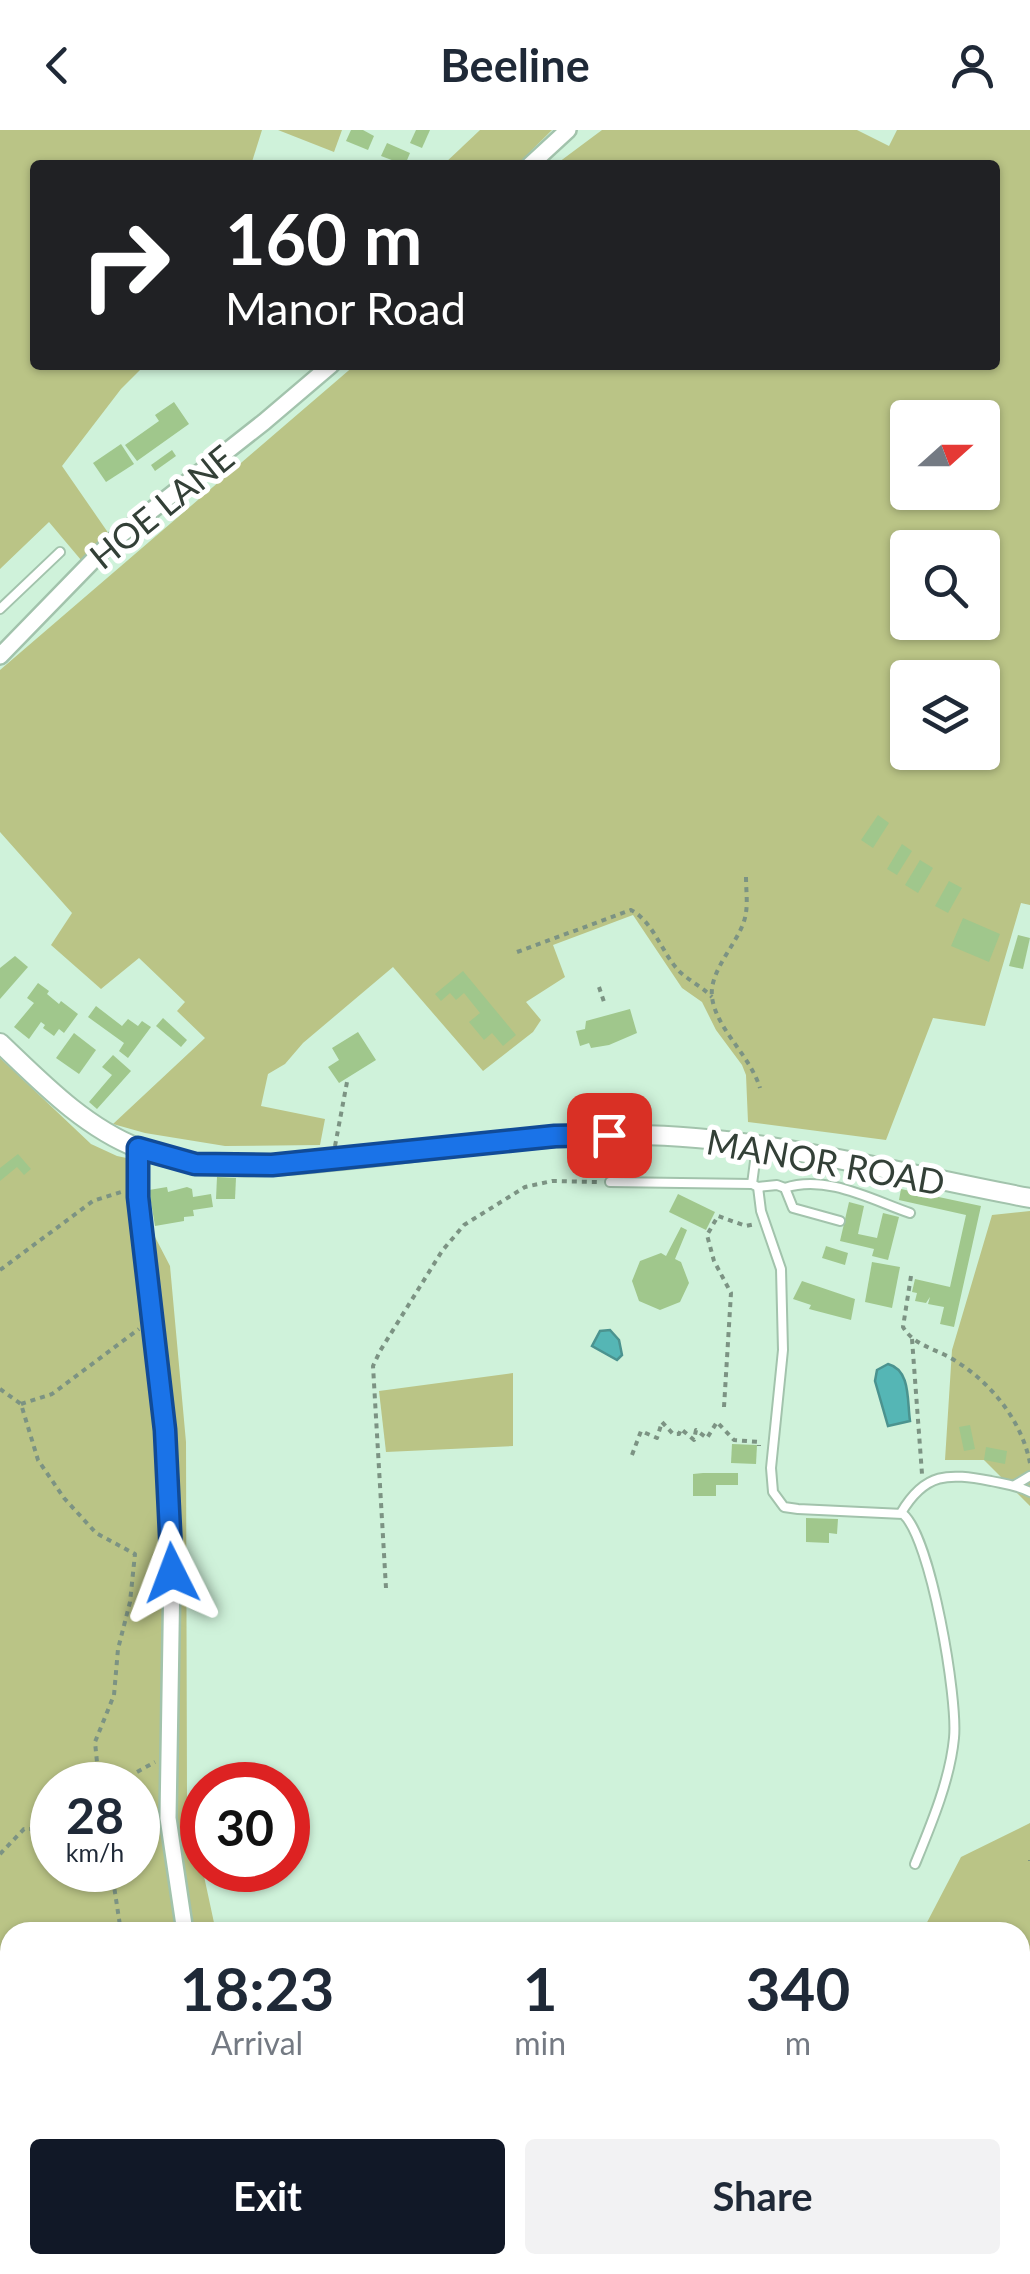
<!DOCTYPE html>
<style>
body{margin:0;font-family:Lato,sans-serif;background:#f2f2f3;color:#1f2937;height:100vh;display:flex;flex-direction:column;font-size:38px;white-space:nowrap}
*{box-sizing:border-box;margin:0}
p{font-size:32px;color:#747a83}
.icon{flex:none;width:55px;height:55px;fill:none;stroke:currentColor;stroke-width:2;stroke-linecap:round;stroke-linejoin:round}
.map{position:relative;flex:1;overflow:hidden}
.drawer{position:absolute;left:0px;top:1792px;width:1030px;height:352px;display:flex;flex-direction:column;background:#fff;border-radius:30px 30px 0 0;box-shadow:0 2px 8px #0004}
.drawer>*{flex:none}
.hud{position:absolute;left:30px;top:30px;width:970px;height:210px;border-radius:10px;box-shadow:0 2px 8px #0004;background:#202124;color:#fff;overflow:hidden}
.needle{width:65px;rotate:69deg}
.tools{position:absolute;left:890px;top:270px;display:grid;gap:20px}
.tools a{display:grid;place-items:center;width:110px;height:110px;border-radius:10px;background:#fff;box-shadow:0 2px 8px #0004;font-size:50px}
.speed{position:absolute;left:30px;top:1632px;display:flex;gap:20px;font-size:50px;font-weight:700;text-align:center}
.speed>*{display:grid;place-content:center;width:130px;height:130px;border-radius:50%;background:#fff;box-shadow:0 2px 8px #0004;line-height:1}
.speed small{font-size:25px;font-weight:400}
.speed .limit{border:15px solid #d22;background:#fff;color:#111}
.pin{position:absolute;display:grid;place-items:center;width:85px;height:85px;color:#fff;margin:-42px;border-radius:20px;box-shadow:0 5px 15px #0006}
.me{position:absolute;width:110px;margin:-55px;rotate:357deg;stroke-linejoin:round;filter:drop-shadow(0 0 8px #0008)}
.turn{display:flex;align-items:center;gap:35px;height:210px;padding:0 30px;font-size:45px}
.turn .icon{width:130px;height:130px;stroke-width:2.5}
.turn b{display:block;font-size:70px;line-height:85px}
.eta{display:flex;justify-content:space-evenly;align-items:center;height:170px;text-align:center}
.eta b{font-size:60px;font-weight:700;line-height:70px}
.primary-button{display:flex;gap:20px;margin-top:auto;padding:20px 30px}
.primary-button a{flex:1;height:115px;border-radius:10px;background:#111827;color:#fff;font-size:40px;font-weight:700;line-height:115px;text-align:center}
.primary-button a+a{background:#f2f2f3;color:#1f2937}
header{display:flex;justify-content:space-between;align-items:center;height:130px;padding:0 30px;background:#fff;font-size:45px;font-weight:700}
.map>svg:first-child{display:block}
.green{fill:#bac486;fill-rule:evenodd}
.water{fill:#55b6b5;stroke:#4b938f;stroke-width:2.5}
.building{fill:#a0c78c}
.lines{fill:none;stroke-linecap:round;stroke-linejoin:round}
.service-casing{stroke:#a2c3ac;stroke-width:12}
.minor-casing{stroke:#a2c3ac;stroke-width:20}
.tertiary-casing{stroke:#a2c3ac;stroke-width:22}
.path{stroke:#7c9383;stroke-width:4;stroke-dasharray:5 5;stroke-linecap:butt}
.service{stroke:#fff;stroke-width:8}
.minor{stroke:#fff;stroke-width:15}
.tertiary{stroke:#fff;stroke-width:18}
.route-casing{stroke:#114b97;stroke-width:25}
.route{stroke:#1a73e8;stroke-width:18}
.labels{text-anchor:middle;dominant-baseline:central;stroke-width:10;stroke-linejoin:round;paint-order:stroke}
.street-label{font-size:35px;fill:#334037;stroke:#fff}
</style>
<header><svg class="icon" aria-label="back" viewBox="0 0 24 24"><path d="M15 5l-7 7 7 7"/></svg>Beeline<svg class="icon" aria-label="person" viewBox="0 0 24 24"><circle cx="12" cy="8" r="4"/><path d="M4 21q1-7 8-7t8 7"/></svg></header>
<div class="map">
<svg width="1030" height="2144" viewBox="0 0 1030 2144">
<rect width="100%" height="100%" fill="#cff2da"/>
<g class="green">
<polygon points="0,0 262,0 251,35 35,35 35,235 145,235 121,259 62,336 109,404 81,430 49,392 0,439"/>
<polygon points="278,0 342,0 334,22"/>
<polygon points="480,0 552,0 517,35 443,35"/>
<path d="M602,0H857L889,16L897,0H1030V775L1021,773L985,896L933,888L886,1010L748,992L746,945L742,935L716,900L702,872L682,858L633,785L553,815L565,847L526,872L541,890L533,902L483,941L393,837L303,913L285,934L268,944L261,976L325,989L320,1015L225,1016L145,1003L113,994L205,908L177,881L185,872L139,828L101,859L51,815L72,783L0,702V540L355,235H995V35H555ZM908,288H982V362H908ZM908,418H982V492H908ZM908,548H982V622H908Z"/>
<path d="M0,928L91,1014L117,1026L146,1032L143,1058L155,1107L170,1136L186,1312L187,1667L216,1802H50L46,1796L36,1802H10V2135H250V2144H0ZM52,1655H138V1740H52Z"/>
<polygon points="1030,1081 1030,1376 984,1330 945,1330 952,1220 992,1085"/>
<polygon points="513,1243 513,1316 386,1322 379,1261"/>
<polygon points="1030,1693 1030,2043 1020,2047 1020,1802 922,1802 961,1727"/>
</g>
<g class="water">
<polygon points="610,1200 619,1210 622,1225 617,1230 592,1216 600,1201"/>
<path d="M888,1234C911,1240 907,1271 910,1291L888,1296L875,1251L877,1240Z"/>
</g>
<g class="building">
<polygon points="351,0 363,0 374,6 368,20 346,11"/>
<polygon points="416,0 430,0 422,18 410,13"/>
<polygon points="387,13 410,23 405,35 381,26"/>
<polygon points="174,272 189,294 137,331 125,315 159,291 155,285"/>
<polygon points="121,314 134,334 106,352 93,333"/>
<polygon points="172,320 176,326 155,341 151,335"/>
<polygon points="878,685 889,693 873,718 861,710"/>
<polygon points="902,714 912,721 897,745 887,739"/>
<polygon points="920,730 933,738 918,763 905,755"/>
<polygon points="949,751 962,758 948,783 935,776"/>
<polygon points="963,788 1000,804 989,832 951,816"/>
<polygon points="1018,805 1030,808 1023,839 1009,836"/>
<polygon points="15,826 28,837 0,869 0,838"/>
<polygon points="463,841 516,905 503,916 492,903 484,910 469,892 480,883 464,863 456,870 450,863 441,871 435,864"/>
<polygon points="38,853 49,861 47,864 59,874 61,871 78,884 64,903 59,899 54,906 43,898 45,895 41,892 29,909 14,897 34,873 27,868"/>
<polygon points="96,876 122,896 128,889 138,896 142,891 151,897 128,928 119,921 124,913 88,887"/>
<polygon points="630,879 637,903 609,915 591,918 589,913 580,916 576,901 585,899 586,891"/>
<polygon points="163,888 187,910 181,917 156,896"/>
<polygon points="358,902 376,930 339,953 328,937 339,930 332,918"/>
<polygon points="74,903 96,920 79,944 56,928"/>
<polygon points="113,925 131,941 97,979 89,972 112,945 102,937"/>
<polygon points="18,1024 31,1039 24,1045 17,1037 0,1051 0,1038"/>
<polygon points="217,1047 236,1048 235,1069 216,1069"/>
<polygon points="167,1057 168,1062 187,1057 192,1059 193,1067 211,1064 213,1077 193,1080 194,1086 184,1087 184,1091 155,1096 149,1060"/>
<polygon points="901,1059 981,1076 954,1197 940,1194 944,1177 928,1174 930,1167 926,1173 915,1171 917,1163 912,1162 915,1149 950,1157 966,1085 899,1070"/>
<polygon points="678,1064 715,1082 706,1100 669,1082"/>
<polygon points="849,1072 864,1076 858,1104 877,1108 883,1083 899,1087 888,1130 872,1126 874,1119 840,1111"/>
<polygon points="681,1097 687,1100 675,1129 681,1132 689,1153 680,1172 660,1180 639,1171 632,1151 640,1131 661,1123 666,1126"/>
<polygon points="826,1116 848,1123 845,1135 822,1128"/>
<polygon points="872,1132 900,1137 892,1178 865,1172"/>
<polygon points="802,1151 855,1169 851,1190 809,1179 811,1175 793,1169"/>
<polygon points="970,1295 975,1319 964,1321 959,1297"/>
<polygon points="732,1314 757,1315 756,1334 731,1333"/>
<polygon points="986,1317 1007,1321 1005,1334 984,1330"/>
<polygon points="703,1343 738,1343 738,1355 716,1355 716,1366 693,1366 693,1344"/>
<polygon points="806,1388 838,1389 837,1404 829,1403 829,1413 806,1412"/>
</g>
<g class="lines">
<defs>
<g id="service">
<polyline points="0,479 60,422"/>
<polyline points="610,1052 752,1054 757,1016"/>
<path d="M752,1054L758,1057L761,1081L781,1139L783,1220L771,1338L773,1362L784,1377L798,1379L903,1384C931,1408 958,1569 954,1608C950,1650 931,1695 915,1734"/>
<polyline points="758,1057 777,1055 785,1058"/>
<path d="M840,1091L793,1078L785,1058C826,1044 872,1070 910,1083"/>
<polyline points="1015,1355 1030,1346"/>
<path d="M901,1383C925,1342 948,1343 991,1351C1005,1354 1017,1355 1030,1362"/>
</g>
<g id="minor">
<polyline points="530,35 568,0"/>
<polyline points="0,526 109,414 264,292 331,235"/>
<polyline points="139,1018 138,1067 151,1159 165,1300 172,1443 168,1688 185,1802"/>
<polyline points="229,2135 231,2144"/>
</g>
<path id="tertiary" d="M0,913C41,952 84,997 138,1018C212,1047 294,1035 370,1027C458,1017 546,1004 634,1005C768,1006 900,1044 1030,1068"/>
</defs>
<use href="#service" class="service-casing"/>
<use href="#minor" class="minor-casing"/>
<use href="#tertiary" class="tertiary-casing"/>
<g class="path">
<path d="M746,747C746,763 749,779 743,794C735,816 709,842 712,867C716,899 750,925 760,958"/>
<path d="M517,822L631,780C654,792 662,824 680,842C690,851 702,857 712,867"/>
<polyline points="599,857 604,872"/>
<polyline points="335,1016 347,952"/>
<polyline points="0,1140 93,1071 121,1062"/>
<path d="M911,1146L903,1197C913,1214 932,1218 949,1227C988,1249 1021,1288 1030,1333"/>
<polyline points="912,1209 922,1344"/>
<polyline points="0,1259 21,1274 38,1330 64,1368 96,1403 135,1424 130,1472 118,1519 114,1565 95,1612 99,1652 104,1655"/>
<polyline points="21,1274 52,1264 139,1199"/>
<polyline points="724,1277 731,1163 714,1131 707,1105 718,1086 746,1096 755,1094"/>
<polyline points="632,1325 641,1301 657,1308 662,1292 673,1304 679,1304 681,1299 694,1310 696,1300 707,1308 717,1292 734,1310 759,1312 759,1316"/>
<polyline points="386,1458 373,1236 380,1221 442,1121 464,1095 525,1057 552,1051 597,1052"/>
<polyline points="122,1655 135,1643 155,1632"/>
<polyline points="138,1701 155,1694"/>
<polyline points="0,1724 24,1699 52,1699"/>
<polyline points="1030,1731 1030,1730"/>
<polyline points="119,1740 114,1756 121,1802"/>
<polyline points="0,1845 10,1836"/>
<polyline points="1020,2012 1030,2005"/>
<polyline points="857,2144 868,2135"/>
</g>
<use href="#service" class="service"/>
<use href="#minor" class="minor"/>
<use href="#tertiary" class="tertiary"/>
</g>
<g class="lines">
<defs>
<polyline id="route" points="172,1443 165,1300 138,1067 138,1018 195,1034 272,1035 555,1006 609,1005"/>
</defs>
<use href="#route" class="route-casing"/>
<use href="#route" class="route"/>
</g>
<g class="labels">
<g class="street-label">
<text transform="translate(161 376) rotate(-39)">HOE LANE</text>
<text transform="translate(826 1031) rotate(10)">MANOR ROAD</text>
</g>
</g>
</svg>
<div class="tools">
<a><svg class="needle" viewBox="-14 -14 28 28"><path d="M0-13l5 13h-10z" fill="#e53935"/><path d="M0 13l5-13h-10z" fill="#747a83"/></svg></a>
<a><svg class="icon" aria-label="search" viewBox="0 0 24 24"><circle cx="10" cy="10" r="6"/><path d="M15 15l6 6"/></svg></a>
<a><svg class="icon" aria-label="layers" viewBox="0 0 24 24"><path d="M12 4l9 5-9 5-9-5zM3 14l9 5 9-5"/></svg></a>
</div>
<div class="speed"><div>28<small>km/h</small></div><div class="limit">30</div></div>
<div class="pin" style="left:609px;top:1005px;background:#d93025"><svg class="icon" aria-label="arrive" viewBox="0 0 24 24"><path d="M6 21V4h12l-3 4 3 4H6"/></svg></div>
<svg class="me" style="left:172px;top:1443px" viewBox="-20 -20 40 40"><path d="M0-17L14 15 0 8-14 15z" fill="#1a73e8" stroke="#fff" stroke-width="4"/></svg>
<div class="hud">
<div class="turn"><svg class="icon" aria-label="right" viewBox="0 0 24 24"><path d="M7 20v-9h11M14 6l5 5-5 5"/></svg><div><b>160 m</b>Manor Road</div></div>
</div>
<section class="drawer">
<div class="eta">
<div><b>18:23</b><p>Arrival</p></div>
<div><b>1</b><p>min</p></div>
<div><b>340</b><p>m</p></div>
</div>
<div class="primary-button"><a>Exit</a><a>Share</a></div>
</section>
</div>
